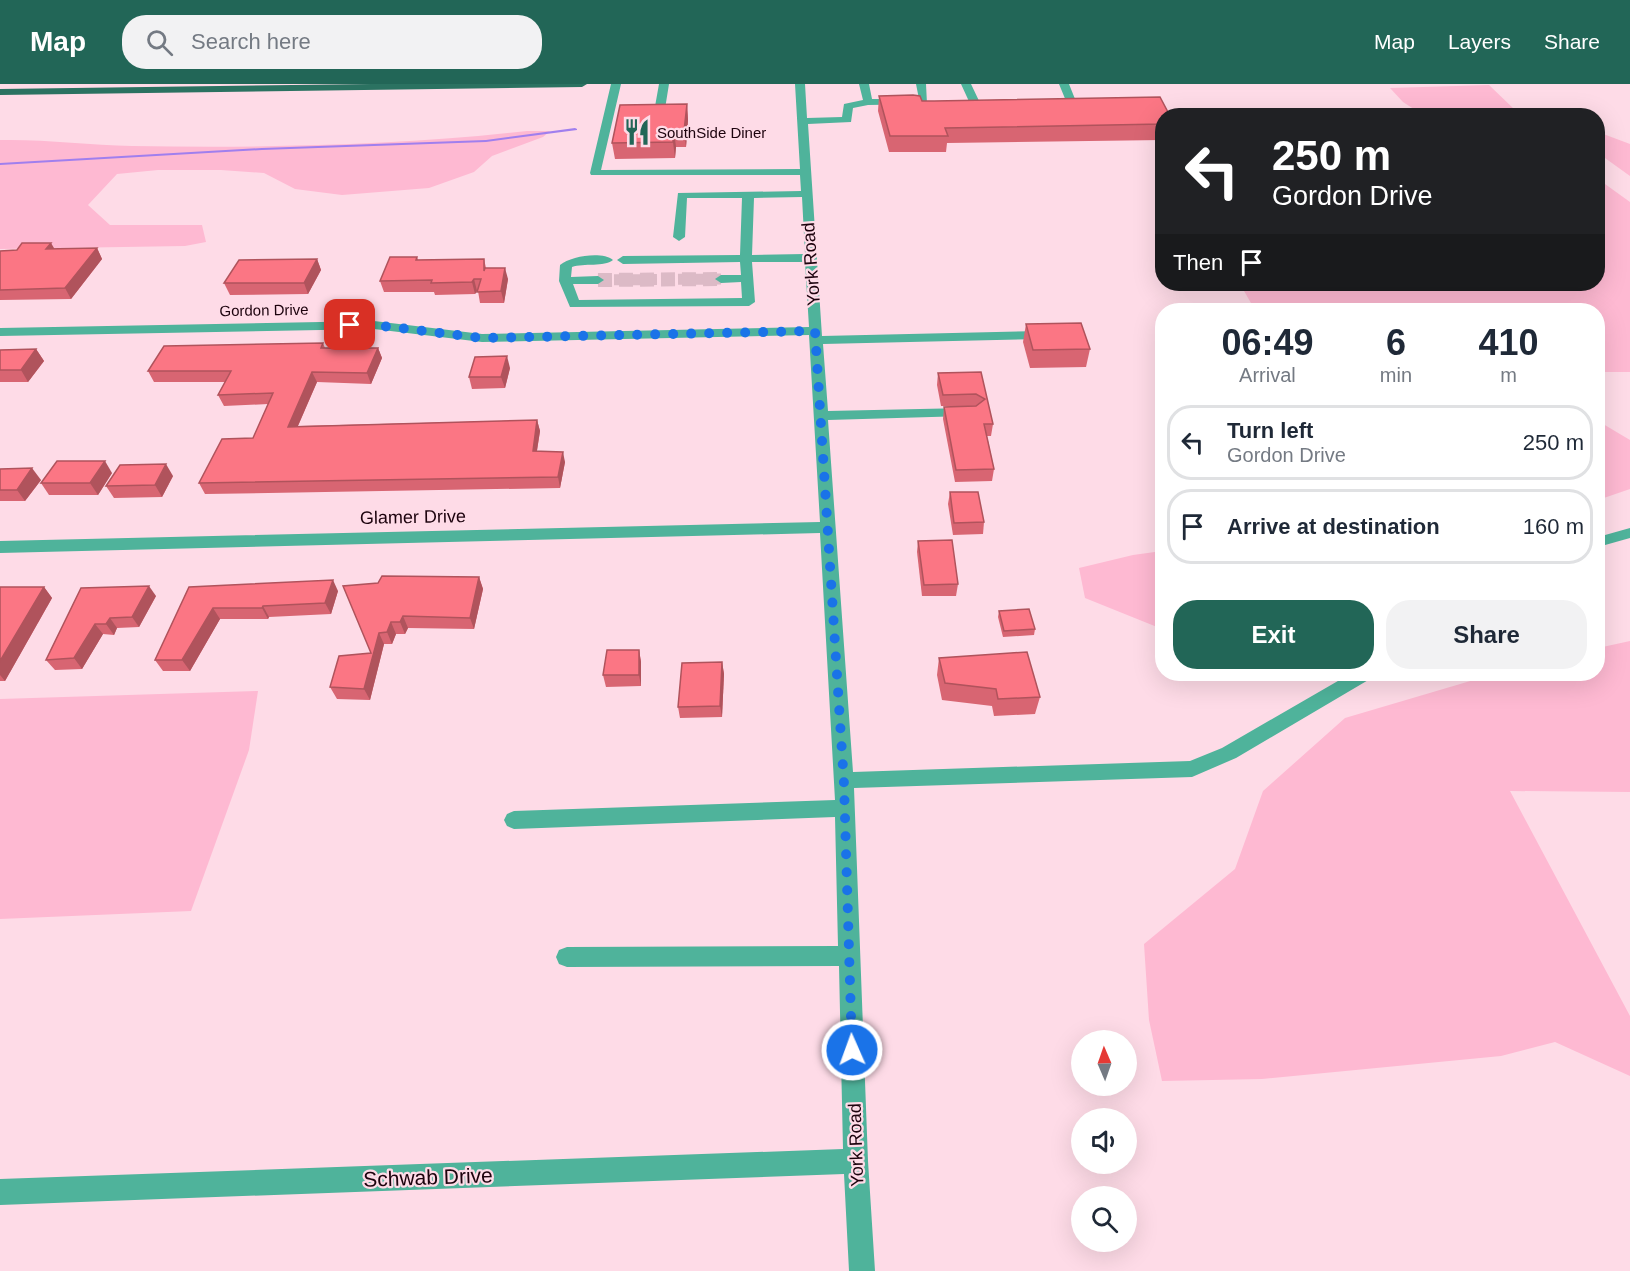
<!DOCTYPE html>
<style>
body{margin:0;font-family:Helvetica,sans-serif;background:#f2f2f3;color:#1f2937;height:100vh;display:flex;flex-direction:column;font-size:22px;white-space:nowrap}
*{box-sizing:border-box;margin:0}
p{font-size:20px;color:#747a83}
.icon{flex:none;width:33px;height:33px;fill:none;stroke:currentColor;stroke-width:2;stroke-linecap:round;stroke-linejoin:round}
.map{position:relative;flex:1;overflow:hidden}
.sheet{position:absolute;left:1155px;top:219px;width:450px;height:378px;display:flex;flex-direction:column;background:#fff;border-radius:24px;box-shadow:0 6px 24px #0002}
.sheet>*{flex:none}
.top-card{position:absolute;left:1155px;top:24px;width:450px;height:183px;border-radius:24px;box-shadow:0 6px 24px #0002;background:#202124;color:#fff;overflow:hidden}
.needle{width:39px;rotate:358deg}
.buttons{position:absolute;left:1071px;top:946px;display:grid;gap:12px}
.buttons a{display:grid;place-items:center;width:66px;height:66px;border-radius:50%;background:#fff;box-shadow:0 6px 24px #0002;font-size:30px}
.pin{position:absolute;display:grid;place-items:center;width:51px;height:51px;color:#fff;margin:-26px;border-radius:12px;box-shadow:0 3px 9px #0006}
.me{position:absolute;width:66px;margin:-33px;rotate:358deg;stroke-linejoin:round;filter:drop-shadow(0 0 4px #0008)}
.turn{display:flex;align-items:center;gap:21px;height:126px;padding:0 18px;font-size:27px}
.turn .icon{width:78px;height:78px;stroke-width:2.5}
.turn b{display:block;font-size:42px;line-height:51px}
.then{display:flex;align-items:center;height:57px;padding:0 18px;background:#0003;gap:12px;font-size:22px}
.eta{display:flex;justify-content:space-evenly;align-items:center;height:102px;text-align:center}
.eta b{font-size:36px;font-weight:600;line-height:42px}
.cta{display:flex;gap:12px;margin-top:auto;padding:12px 18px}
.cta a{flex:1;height:69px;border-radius:24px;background:#226657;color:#fff;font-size:24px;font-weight:600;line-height:69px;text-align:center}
.cta a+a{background:#f2f2f3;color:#1f2937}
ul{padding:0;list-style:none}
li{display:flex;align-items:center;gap:18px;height:75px;margin:0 12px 9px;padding:0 6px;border:3px solid #e0e1e3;border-radius:24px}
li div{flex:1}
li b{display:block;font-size:22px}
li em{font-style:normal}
header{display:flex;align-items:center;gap:36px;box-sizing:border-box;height:84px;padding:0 30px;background:#226657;color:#fff}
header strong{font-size:28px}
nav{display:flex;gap:33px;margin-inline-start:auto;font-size:21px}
.search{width:420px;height:54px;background:#f2f2f3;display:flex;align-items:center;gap:15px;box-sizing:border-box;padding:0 21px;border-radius:24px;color:#747a83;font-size:22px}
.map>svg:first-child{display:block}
.green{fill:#feb9d2}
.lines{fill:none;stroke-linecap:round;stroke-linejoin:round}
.stream{fill:#a07fee;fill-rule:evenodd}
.minor-tunnel-far1{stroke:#dcbac6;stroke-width:11;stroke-dasharray:11 5;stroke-linecap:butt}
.minor-tunnel{stroke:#dcbac6;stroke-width:14;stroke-dasharray:14 7;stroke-linecap:butt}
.minor{fill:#4fb39b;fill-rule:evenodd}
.major{fill:#2b7261;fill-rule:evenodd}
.wall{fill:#d86572}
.shaded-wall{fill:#b0535c}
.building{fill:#fb7684;stroke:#b0535c;stroke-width:1.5}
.route{stroke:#1a73e8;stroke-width:10;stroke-dasharray:0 18}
.labels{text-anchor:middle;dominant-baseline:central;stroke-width:4.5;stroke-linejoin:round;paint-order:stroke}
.far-poi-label{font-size:15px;fill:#1c020d;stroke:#fedbe7;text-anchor:start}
.far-street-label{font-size:15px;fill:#1c020d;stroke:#fedbe7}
.street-label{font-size:18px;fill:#1c020d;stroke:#fedbe7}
.near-street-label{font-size:21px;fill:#1c020d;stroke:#fedbe7}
</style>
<header>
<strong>Map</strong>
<div class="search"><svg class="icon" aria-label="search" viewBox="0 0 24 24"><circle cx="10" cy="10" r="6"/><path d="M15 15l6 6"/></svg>Search here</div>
<nav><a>Map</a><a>Layers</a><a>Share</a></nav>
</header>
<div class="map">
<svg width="1630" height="1187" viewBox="0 0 1630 1187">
<rect width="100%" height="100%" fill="#fedbe7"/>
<g class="green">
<polygon points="1489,1 1515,26 1518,31 1423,31 1403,18 1390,4"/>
<path d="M527,47H550L543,53L492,72L474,88L429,104L342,111L295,105L264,89L221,86H158L117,90L88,121L110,141H202L206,158L185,162L0,165V56C44,55 88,61 132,62C263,64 396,62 527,47Z"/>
<polygon points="1598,48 1630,60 1630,92 1598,69"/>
<polygon points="1598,95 1630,118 1630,288 1598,288 1598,226 1255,226 1240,200 1598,200"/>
<polygon points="1598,337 1630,356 1630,405 1598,416"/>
<polygon points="1162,467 1162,545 1085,514 1079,484 1133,471"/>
<polygon points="1630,557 1630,708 1510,707 1630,932 1630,992 1555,958 1501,972 1262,995 1162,997 1149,936 1144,860 1235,785 1263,707 1345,634 1494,590 1598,590 1598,564"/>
<polygon points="258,607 249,666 191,827 0,835 0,615"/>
</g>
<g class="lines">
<polygon class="stream" points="575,44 577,45 577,46 486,58 262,66 0,81 0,79 262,64 486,56"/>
<polyline class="minor-tunnel-far1" points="598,196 721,195"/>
<polyline class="minor-tunnel" points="598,196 721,195"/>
<g class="minor">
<path d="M611,0H621L601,86L800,85L795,0H805L807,34L842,33L844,20L863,16L859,0H869L872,15H919L916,0H926L927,20L868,21L853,24L851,38L808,40L822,252L1042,247L1049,251L1042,255L823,260L828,327L966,324L973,328L966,332L828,336L853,688L1190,677L1222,664L1350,590H1373L1370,595L1236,674L1192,693L854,704L868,1077L875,1187H849L844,1090L0,1121V1095L843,1065L839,882L567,883L559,880L556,873L559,866L567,863L838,862L835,733L514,745L507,742L504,736L507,730L514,727L835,716L820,449L0,469V457L820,438L809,251L482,258L374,245L0,252V244L374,237L482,250L809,243L805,178H752L755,218L749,222L570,223L559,197L560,181C571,172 602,167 613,176C604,183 584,179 572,183L571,193L598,192L604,196L598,200H573L579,216L742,214L741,198L721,199L715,195L721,191H741L740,178L623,180L617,176L623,172L740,171L742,114H687L685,153L679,157L673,153L678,109L801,107L800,91H591L590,89ZM802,113L805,170L752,171L754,114Z"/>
<polygon points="659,0 669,0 664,31 659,34 640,33 640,29 654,28"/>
<polygon points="961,0 971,0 980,19 995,19 1000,22 995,25 972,24"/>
<polygon points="1059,0 1069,0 1077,20 1075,22 1051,23 1051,19 1066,17"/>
<polygon points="1630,444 1630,454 1598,463 1598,453"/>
</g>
<polygon class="major" points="371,0 587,0 582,3 0,11 0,5"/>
</g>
<g class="wall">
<polygon points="879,12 922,17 1162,32 1162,56 947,59 946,68 889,68 878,27"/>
<polygon points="687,20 688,36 686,63 676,63 675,74 615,75 612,59"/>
<polygon points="97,164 102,175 71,215 0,216 0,167"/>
<polygon points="417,173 418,176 484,175 486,184 508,195 504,219 480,219 478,207 477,207 475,210 435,211 434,208 384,208 380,197"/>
<polygon points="317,175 321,186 308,210 230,211 224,199"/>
<polygon points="1026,240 1090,265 1086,283 1030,284 1023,258"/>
<polygon points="323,259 325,264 378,264 382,274 371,300 317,298 298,342 537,336 540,347 537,367 565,378 560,404 205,410 199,399 253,354 268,320 224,322 218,311 225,298 154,298 148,287"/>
<polygon points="36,265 44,277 28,298 0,298 0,266"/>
<polygon points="510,284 505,304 472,305 469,293"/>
<polygon points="981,288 993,340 991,352 987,352 994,385 992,397 955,398 943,335 944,323 975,322 941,322 937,301 938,289"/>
<polygon points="0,385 41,396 25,417 0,417"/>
<polygon points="112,389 98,411 49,411 41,399"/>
<polygon points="173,392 162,413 114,414 106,402"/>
<polygon points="950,408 984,438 983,450 953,451 948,420"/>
<polygon points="918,457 958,500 956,512 922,512 917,468"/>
<polygon points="479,493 483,505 474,545 408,544 405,550 396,550 392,560 384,560 370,616 337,615 330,603 371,569 378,499"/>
<polygon points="0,503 44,503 52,514 5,597 0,597"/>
<polygon points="189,503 338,507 331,530 269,533 268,535 220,535 190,587 163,587 155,576"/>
<polygon points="81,504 156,512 139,543 117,544 114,551 103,550 82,585 55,586 46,576"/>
<polygon points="999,527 1035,545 1034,551 1003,553 998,533"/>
<polygon points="639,566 641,578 641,602 606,603 603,591"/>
<polygon points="939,574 1040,613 1035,630 994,632 992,622 942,616 937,591"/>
<polygon points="722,578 724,590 722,633 680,634 678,623"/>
</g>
<g class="shaded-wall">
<polygon points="687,20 688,36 686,63 684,47"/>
<polygon points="674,47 676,63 675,74 673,58"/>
<polygon points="51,159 57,169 46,165"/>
<polygon points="97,164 102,175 71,215 65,204"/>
<polygon points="317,175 321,186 308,210 304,199"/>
<polygon points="505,184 508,195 504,219 501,207"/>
<polygon points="474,195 477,207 475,210 472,198"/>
<polygon points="378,264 382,274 371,300 367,289"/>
<polygon points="36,265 44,277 28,298 21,286"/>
<polygon points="507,272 510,284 505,304 501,293"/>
<polygon points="312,288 317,298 293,353 288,343"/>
<polygon points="537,336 540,347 535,378 533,367"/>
<polygon points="563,368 565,378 560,404 558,393"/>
<polygon points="105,377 112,389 98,411 90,399"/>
<polygon points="166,380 173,392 162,413 155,401"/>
<polygon points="32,384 41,396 25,417 17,406"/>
<polygon points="479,493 483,505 474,545 470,534"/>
<polygon points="333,496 338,507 331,530 325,519"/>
<polygon points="149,502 156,512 139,543 132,533"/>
<polygon points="44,503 52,514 5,597 0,591 0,577"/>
<polygon points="263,522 269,533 268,535 262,524"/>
<polygon points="213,524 220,535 190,587 182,576"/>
<polygon points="403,532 408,544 405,550 400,538"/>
<polygon points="110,534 117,544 114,551 106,540"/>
<polygon points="391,538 396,550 392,560 387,548"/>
<polygon points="95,540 103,550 82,585 74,574"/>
<polygon points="379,549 384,560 370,616 364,605"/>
<polygon points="639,566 641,578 641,602 639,591"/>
<polygon points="722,578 724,590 722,633 720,622"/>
</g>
<g class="building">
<polygon points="913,11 920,12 922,17 934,17 1160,13 1170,32 1162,32 1162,40 945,44 948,52 890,52 879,12"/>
<polygon points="687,20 684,47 674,47 673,58 612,59 620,21"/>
<polygon points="22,159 51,159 46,165 97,164 65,204 0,206 0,167 17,166"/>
<polygon points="390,173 417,173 416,176 484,175 484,187 485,184 505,184 501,207 477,208 481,195 474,195 472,198 431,199 432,196 380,197"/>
<polygon points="317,175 304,199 224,199 239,176"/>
<polygon points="1081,239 1090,265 1033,266 1026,240"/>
<polygon points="323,259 321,264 378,264 367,289 312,288 288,343 537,336 533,367 563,368 558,393 199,399 222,355 253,354 273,309 218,311 231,287 148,287 164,262"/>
<polygon points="36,265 21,286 0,286 0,266"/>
<polygon points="507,272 501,293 469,293 475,273"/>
<polygon points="981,288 993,340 984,340 994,385 956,386 944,323 976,322 985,315 976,310 943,311 938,289"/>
<polygon points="57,377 105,377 90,399 41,399"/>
<polygon points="166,380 155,401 106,402 120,381"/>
<polygon points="32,384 17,406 0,406 0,385"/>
<polygon points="950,408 978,408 984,438 954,439"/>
<polygon points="952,456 958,500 924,501 918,457"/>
<polygon points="382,492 479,493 470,534 403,532 400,538 391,538 387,548 379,549 364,605 330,603 339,572 371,569 343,502 378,499"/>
<polygon points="333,496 325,519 263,522 262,524 213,524 182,576 155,576 189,503"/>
<polygon points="149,502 132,533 110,534 106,540 95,540 74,574 46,576 81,504"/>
<polygon points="0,503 44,503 0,577"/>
<polygon points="1029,525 1035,545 1004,547 999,527"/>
<polygon points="607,566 639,566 639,591 603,591"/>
<polygon points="1027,568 1040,613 998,615 996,605 945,599 939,574"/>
<polygon points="722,578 720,622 678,623 682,579"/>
</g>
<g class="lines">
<polyline class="route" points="350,241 374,241 482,254 815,247 844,700 852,966"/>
</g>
<defs>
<symbol id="restaurant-bare" viewBox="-9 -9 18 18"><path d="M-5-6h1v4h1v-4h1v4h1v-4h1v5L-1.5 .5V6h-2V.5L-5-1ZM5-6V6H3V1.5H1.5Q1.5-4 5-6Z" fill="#226657" stroke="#fedbe7" stroke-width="2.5" paint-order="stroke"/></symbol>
</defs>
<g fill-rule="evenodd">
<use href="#restaurant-bare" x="618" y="29" width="38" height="38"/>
</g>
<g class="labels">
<g class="far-poi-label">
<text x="657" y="48">SouthSide Diner</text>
</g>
<g class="far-street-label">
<text transform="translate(264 226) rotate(-1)">Gordon Drive</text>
</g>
<g class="street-label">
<text transform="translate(811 180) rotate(-94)">York Road</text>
<text transform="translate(413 433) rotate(-1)">Glamer Drive</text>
<text transform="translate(856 1061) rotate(-92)">York Road</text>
</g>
<g class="near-street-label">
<text transform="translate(428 1093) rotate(-2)">Schwab Drive</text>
</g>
</g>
</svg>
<div class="buttons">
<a><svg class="needle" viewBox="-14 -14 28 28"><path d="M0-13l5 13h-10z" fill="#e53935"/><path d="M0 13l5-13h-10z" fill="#747a83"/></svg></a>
<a><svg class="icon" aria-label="sound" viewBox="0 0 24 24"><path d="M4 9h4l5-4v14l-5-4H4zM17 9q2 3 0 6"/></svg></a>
<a><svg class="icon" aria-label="search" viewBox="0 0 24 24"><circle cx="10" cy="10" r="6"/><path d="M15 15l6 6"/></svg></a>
</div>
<div class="pin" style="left:350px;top:241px;background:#d93025"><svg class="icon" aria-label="arrive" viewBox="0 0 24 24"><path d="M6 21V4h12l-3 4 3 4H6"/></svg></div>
<svg class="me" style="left:852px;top:966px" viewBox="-20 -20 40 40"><circle r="17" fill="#1a73e8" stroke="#fff" stroke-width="3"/><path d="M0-11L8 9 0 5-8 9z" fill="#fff"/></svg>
<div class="top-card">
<div class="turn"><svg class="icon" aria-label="left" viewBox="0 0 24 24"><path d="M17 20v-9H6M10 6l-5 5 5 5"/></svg><div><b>250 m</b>Gordon Drive</div></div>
<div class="then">Then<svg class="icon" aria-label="arrive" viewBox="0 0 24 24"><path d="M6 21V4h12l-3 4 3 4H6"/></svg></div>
</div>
<section class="sheet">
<div class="eta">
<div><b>06:49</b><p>Arrival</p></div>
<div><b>6</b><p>min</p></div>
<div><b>410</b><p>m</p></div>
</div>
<ul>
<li><svg class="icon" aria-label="left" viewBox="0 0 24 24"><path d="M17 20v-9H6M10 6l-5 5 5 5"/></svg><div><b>Turn left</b><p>Gordon Drive</p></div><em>250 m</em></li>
<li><svg class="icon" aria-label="arrive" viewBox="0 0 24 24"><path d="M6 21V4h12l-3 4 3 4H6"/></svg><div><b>Arrive at destination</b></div><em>160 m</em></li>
</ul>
<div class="cta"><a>Exit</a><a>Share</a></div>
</section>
</div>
